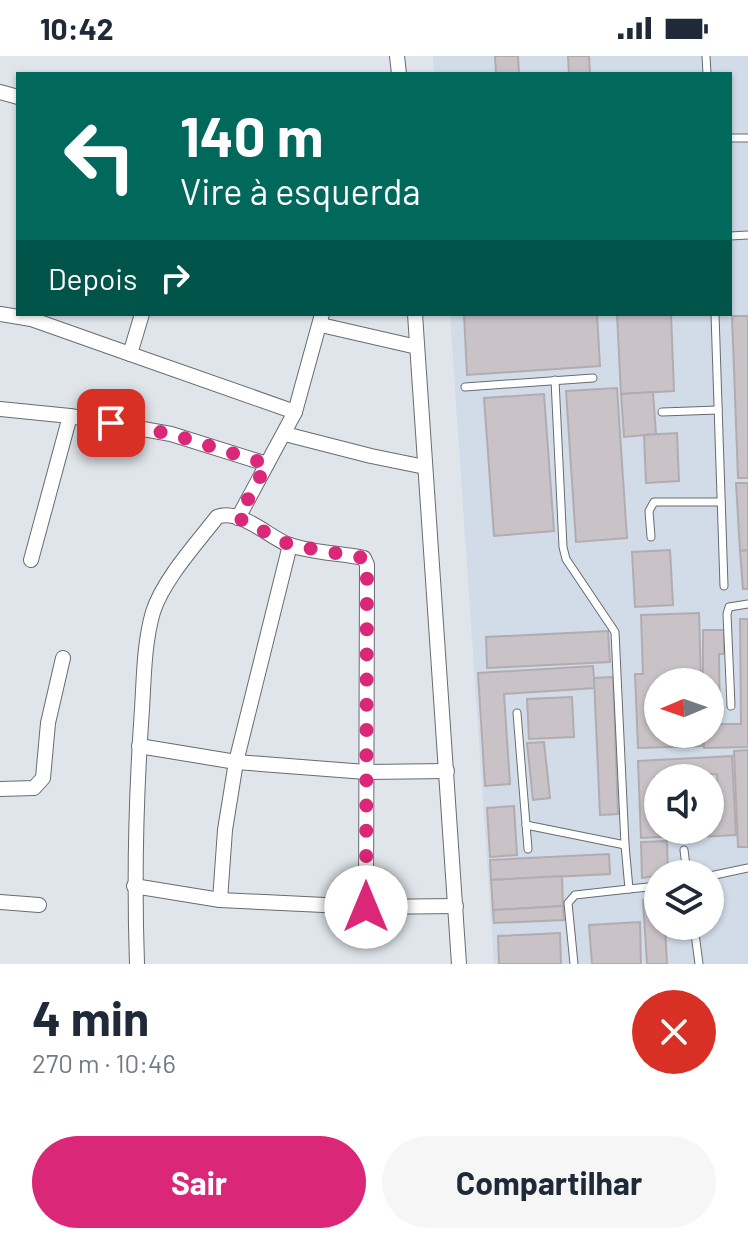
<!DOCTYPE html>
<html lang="pt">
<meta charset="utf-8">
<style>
body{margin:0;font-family:Barlow,sans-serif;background:#f6f6f7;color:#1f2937;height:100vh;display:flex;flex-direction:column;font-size:30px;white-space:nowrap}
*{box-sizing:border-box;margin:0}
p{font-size:26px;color:#747a83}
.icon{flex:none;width:44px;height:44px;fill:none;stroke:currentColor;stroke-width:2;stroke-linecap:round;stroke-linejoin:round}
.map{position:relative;height:908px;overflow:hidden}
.panel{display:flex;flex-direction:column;background:#fff;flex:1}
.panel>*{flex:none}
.top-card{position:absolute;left:16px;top:16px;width:716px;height:244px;border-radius:0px;box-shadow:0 2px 6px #0004;background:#00695c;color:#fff;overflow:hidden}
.needle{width:52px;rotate:268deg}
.fabs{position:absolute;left:644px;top:612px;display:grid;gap:16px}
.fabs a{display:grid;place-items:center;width:80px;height:80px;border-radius:50%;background:#fff;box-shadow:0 2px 6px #0004;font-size:40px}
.pin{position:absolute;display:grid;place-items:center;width:68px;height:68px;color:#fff;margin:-34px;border-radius:16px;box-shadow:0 4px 12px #0006}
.me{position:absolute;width:88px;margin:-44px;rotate:0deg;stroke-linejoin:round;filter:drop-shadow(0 0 6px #0008)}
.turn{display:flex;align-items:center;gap:28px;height:168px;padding:0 32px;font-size:36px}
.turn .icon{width:104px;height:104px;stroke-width:2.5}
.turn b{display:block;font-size:56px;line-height:68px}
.then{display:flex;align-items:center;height:76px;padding:0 32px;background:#0003;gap:16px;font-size:30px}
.round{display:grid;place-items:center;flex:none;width:84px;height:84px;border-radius:42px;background:#f6f6f7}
.summary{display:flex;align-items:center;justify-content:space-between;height:136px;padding:0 32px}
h1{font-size:48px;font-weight:700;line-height:60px}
.button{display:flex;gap:16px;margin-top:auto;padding:16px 32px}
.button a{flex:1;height:92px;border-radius:48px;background:#db2777;color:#fff;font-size:32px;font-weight:700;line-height:92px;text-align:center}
.button a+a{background:#f6f6f7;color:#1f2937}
.status{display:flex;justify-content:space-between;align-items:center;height:56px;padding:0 40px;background:#fff;direction:ltr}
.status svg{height:22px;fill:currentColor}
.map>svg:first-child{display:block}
.built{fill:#d1dce8;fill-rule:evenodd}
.building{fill:#c9c2c7;stroke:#b2acb1;stroke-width:2}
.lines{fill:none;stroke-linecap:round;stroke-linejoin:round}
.lane-casing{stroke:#676c71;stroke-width:9}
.street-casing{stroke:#676c71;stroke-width:16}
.lane{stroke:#fff;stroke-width:7}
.street{stroke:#fff;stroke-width:14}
.route{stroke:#db2777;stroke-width:14;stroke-dasharray:0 25.2}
</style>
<div class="status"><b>10:42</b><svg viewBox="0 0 49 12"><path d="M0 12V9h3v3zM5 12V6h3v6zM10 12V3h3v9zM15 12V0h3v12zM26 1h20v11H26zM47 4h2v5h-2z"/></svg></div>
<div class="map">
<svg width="748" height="908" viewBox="0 0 748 908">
<rect width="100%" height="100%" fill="#dfe5ea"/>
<path class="built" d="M433,0H748V908H494L450,258H730V18H434ZM658,626H710V678H658ZM658,722H710V774H658ZM658,818H710V870H658Z"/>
<g class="building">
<polygon points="495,0 518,0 519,18 496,18"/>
<polygon points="568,0 589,0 590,18 569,18"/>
<polygon points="464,258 597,258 600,310 467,319"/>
<polygon points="617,258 671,258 674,335 621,338"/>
<polygon points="732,260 748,260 748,422 738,422"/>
<polygon points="617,332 627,482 576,486 566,335"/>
<polygon points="653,336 656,378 624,381 621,338"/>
<polygon points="544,338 554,475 494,480 484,342"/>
<polygon points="677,377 679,425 646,427 644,379"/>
<polygon points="736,427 748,427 748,494 740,495"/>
<polygon points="670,494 673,549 635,551 632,496"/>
<polygon points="748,494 748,533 743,533 740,495"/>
<polygon points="699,557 701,626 658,626 658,678 702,678 703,690 638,692 635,618 643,618 641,559"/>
<polygon points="740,563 748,563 748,691 704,692 704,678 710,678 710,626 703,626 703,574 724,574 724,598 719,598 720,668 741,668"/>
<polygon points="608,575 610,606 487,612 486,581"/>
<polygon points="593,610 595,632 504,638 510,728 485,730 478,617"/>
<polygon points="613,621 618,758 600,759 594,622"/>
<polygon points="572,641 574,681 529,683 527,643"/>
<polygon points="544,686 550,742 533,744 527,687"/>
<polygon points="748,694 748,791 738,791 734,695"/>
<polygon points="732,700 736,779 698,781 698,774 710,774 710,763 719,763 717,718 655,721 658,774 680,774 680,780 641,782 638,705"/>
<polygon points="514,750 517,799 490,801 487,752"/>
<polygon points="667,785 668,818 642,822 641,786"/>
<polygon points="609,798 610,818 491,824 490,804"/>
<polygon points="562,820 563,850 493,854 491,824"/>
<polygon points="658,843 658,870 665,870 667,908 647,908 643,844"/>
<polygon points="563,850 564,864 494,867 493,854"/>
<polygon points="640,866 641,908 592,908 589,869"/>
<polygon points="560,877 561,908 499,908 498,880"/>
</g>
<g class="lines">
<defs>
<g id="lane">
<polyline points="706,0 707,18"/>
<polyline points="730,82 748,82"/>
<polyline points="730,180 748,179"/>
<polyline points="715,258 724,530"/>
<polyline points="555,324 563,491 566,503 615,576 625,789"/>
<polyline points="465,331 593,322"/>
<polyline points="662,356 718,354"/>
<polyline points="651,481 649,455 654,446 721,446"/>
<polyline points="731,650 727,558 729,551 748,548"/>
<polyline points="517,657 528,793"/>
<polyline points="526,769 625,789 629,833 658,830"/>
<polyline points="684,794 687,818"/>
<polyline points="710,820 748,812"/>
<polyline points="694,870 699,908"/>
<polyline points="574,908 568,847 575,839 629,833"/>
</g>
<g id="street">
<polyline points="397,0 399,18"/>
<polyline points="0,36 18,41"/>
<polyline points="0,258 31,263 130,298"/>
<polyline points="142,258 130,298 295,356"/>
<polyline points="415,258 459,908"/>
<polyline points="321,269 417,291"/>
<polyline points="0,353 70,360 171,378 267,408"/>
<polyline points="285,378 371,400 425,411"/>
<polyline points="238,462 295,356 322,258"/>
<polyline points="31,504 70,360"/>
<polyline points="139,690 236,706 366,716 447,715"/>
<polyline points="0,733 34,732 43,722 48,667 63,602"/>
<polyline points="134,830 220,844 366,851 456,850"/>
<polyline points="220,844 225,774 236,706 290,489"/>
<polyline points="0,846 39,849"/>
<path d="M137,908C134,823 136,738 142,653C144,621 144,587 153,556C163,524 197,487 217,461C239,452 268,480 287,488C310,497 340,497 364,502L367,509L366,851"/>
</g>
</defs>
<use href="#lane" class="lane-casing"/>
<use href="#street" class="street-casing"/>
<use href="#lane" class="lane"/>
<use href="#street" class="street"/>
</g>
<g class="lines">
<polyline class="route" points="111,367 171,378 267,408 238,462 290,489 364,502 367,509 366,851"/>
</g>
</svg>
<div class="fabs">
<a><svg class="needle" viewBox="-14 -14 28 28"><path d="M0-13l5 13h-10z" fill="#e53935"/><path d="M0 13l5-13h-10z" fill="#747a83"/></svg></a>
<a><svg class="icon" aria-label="sound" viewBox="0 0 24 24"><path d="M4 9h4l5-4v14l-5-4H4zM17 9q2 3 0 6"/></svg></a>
<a><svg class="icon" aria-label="layers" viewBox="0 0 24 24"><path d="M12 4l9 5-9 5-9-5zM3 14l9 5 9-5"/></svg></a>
</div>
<div class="pin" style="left:111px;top:367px;background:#d93025"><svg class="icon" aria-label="arrive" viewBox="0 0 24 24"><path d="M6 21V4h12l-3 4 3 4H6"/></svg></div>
<svg class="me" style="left:366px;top:851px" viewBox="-20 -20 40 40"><circle r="19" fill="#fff"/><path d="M0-13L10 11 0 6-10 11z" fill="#db2777"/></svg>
<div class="top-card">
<div class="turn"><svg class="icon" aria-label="left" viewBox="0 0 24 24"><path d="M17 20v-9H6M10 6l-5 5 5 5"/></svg><div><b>140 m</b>Vire à esquerda</div></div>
<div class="then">Depois<svg class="icon" aria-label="right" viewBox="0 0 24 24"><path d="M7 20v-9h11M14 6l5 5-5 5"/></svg></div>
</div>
</div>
<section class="panel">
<div class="summary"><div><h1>4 min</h1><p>270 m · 10:46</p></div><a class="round" style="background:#d93025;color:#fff"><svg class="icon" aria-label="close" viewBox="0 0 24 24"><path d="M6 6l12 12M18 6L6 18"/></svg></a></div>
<div class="button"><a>Sair</a><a>Compartilhar</a></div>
</section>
